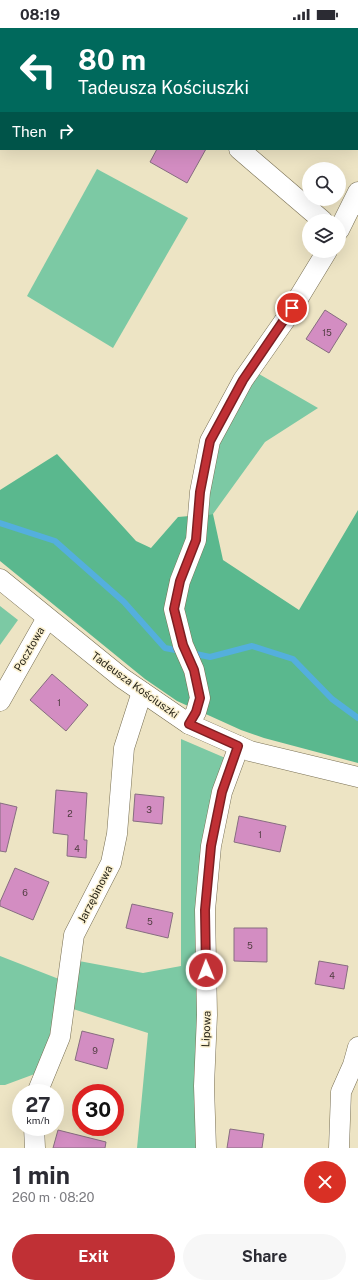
<!DOCTYPE html>
<meta charset="utf-8">
<style>
body{margin:0;font-family:"Public Sans",sans-serif;background:#f7f7f7;color:#2b2b33;height:100vh;display:flex;flex-direction:column;font-size:15px;white-space:nowrap}
*{box-sizing:border-box;margin:0}
p{font-size:13px;color:#7c7c81}
.icon{flex:none;width:22px;height:22px;fill:none;stroke:currentColor;stroke-width:2;stroke-linecap:round;stroke-linejoin:round}
.map{position:relative;height:1120px;overflow:hidden}
.drawer{display:flex;flex-direction:column;background:#fff;flex:1}
.drawer>*{flex:none}
.guide{position:absolute;left:0px;top:0px;width:358px;height:122px;box-shadow:0 4px 16px #0002;background:#00695c;color:#fff;overflow:hidden}
.tools{position:absolute;left:302px;top:134px;display:grid;gap:8px}
.tools a{display:grid;place-items:center;width:44px;height:44px;border-radius:50%;background:#fff;box-shadow:0 4px 16px #0002;font-size:20px}
.speed{position:absolute;left:12px;top:1056px;display:flex;gap:8px;font-size:20px;font-weight:700;text-align:center}
.speed>*{display:grid;place-content:center;width:52px;height:52px;border-radius:50%;background:#fff;box-shadow:0 4px 16px #0002;line-height:1}
.speed small{font-size:10px;font-weight:400}
.speed .limit{border:6px solid #d22;background:#fff;color:#111}
.pin{position:absolute;display:grid;place-items:center;width:34px;height:34px;color:#fff;margin:-17px;border:2px solid #fff;border-radius:50%;box-shadow:0 1px 4px #0007}
.me{position:absolute;width:44px;margin:-22px;rotate:359deg;stroke-linejoin:round;filter:drop-shadow(0 0 3px #0008)}
.turn{display:flex;align-items:center;gap:14px;height:84px;padding:0 12px;font-size:18px}
.turn .icon{width:52px;height:52px;stroke-width:2.5}
.turn b{display:block;font-size:28px;line-height:34px}
.then{display:flex;align-items:center;height:38px;padding:0 12px;background:#0003;gap:8px;font-size:15px}
.round{display:grid;place-items:center;flex:none;width:42px;height:42px;border-radius:21px;background:#f7f7f7}
.headline{display:flex;align-items:center;justify-content:space-between;height:68px;padding:0 12px}
h1{font-size:24px;font-weight:700;line-height:30px}
.action{display:flex;gap:8px;margin-top:auto;padding:8px 12px}
.action a{flex:1;height:46px;border-radius:24px;background:#c03035;color:#fff;font-size:16px;font-weight:700;line-height:46px;text-align:center}
.action a+a{background:#f7f7f7;color:#2b2b33}
.status{display:flex;justify-content:space-between;align-items:center;height:28px;padding:0 20px;background:#fff;direction:ltr}
.status svg{height:11px;fill:currentColor}
.map>svg:first-child{display:block}
.green{fill:#7cc9a4}
.forest{fill:#5ab88e}
.lines{fill:none;stroke-linecap:round;stroke-linejoin:round}
.stream{stroke:#54afdd;stroke-width:6}
.building{fill:#d38dc2;stroke:#876d80}
.minor-casing{stroke:#786f53;stroke-width:21}
.minor{stroke:#fff;stroke-width:20}
.route-casing{stroke:#7d1f22;stroke-width:10}
.route{stroke:#c03035;stroke-width:7}
.labels{text-anchor:middle;dominant-baseline:central;stroke-width:3;stroke-linejoin:round;paint-order:stroke}
.number-label{font-size:9px;fill:#503c40}
.street-label{font-size:11px;fill:#242115;stroke:#fbf1d1}
</style>
<div class="status"><b>08:19</b><svg viewBox="0 0 49 12"><path d="M0 12V9h3v3zM5 12V6h3v6zM10 12V3h3v9zM15 12V0h3v12zM26 1h20v11H26zM47 4h2v5h-2z"/></svg></div>
<div class="map">
<svg width="358" height="1120" viewBox="0 0 358 1120">
<rect width="100%" height="100%" fill="#ede4c4"/>
<g class="green">
<polygon points="97,141 188,190 113,320 27,268"/>
<polygon points="259,346 318,380 265,414 213,486 203,487 216,422 230,390"/>
<polygon points="0,578 18,592 0,617"/>
<polygon points="181,711 230,732 218,759 204,1120 137,1120 148,1005 70,980 79,933 143,945 181,938"/>
<polygon points="0,928 64,953 40,1044 5,1057 0,1057"/>
</g>
<polygon class="forest" points="57,426 136,513 151,520 178,489 213,486 223,532 299,582 358,482 358,735 264,710 241,702 177,673 145,651 0,533 0,462"/>
<g class="lines">
<g class="stream">
<polyline points="0,495 55,513 124,574 165,620 181,623"/>
<polyline points="191,625 210,629 252,618 293,631 332,671 358,690"/>
</g>
</g>
<g class="building">
<polygon points="157,121 206,121 187,155 150,134"/>
<polygon points="325,282 347,296 329,325 306,311"/>
<polygon points="52,646 88,677 66,703 30,672"/>
<polygon points="56,762 87,765 84,812 87,812 86,830 67,828 68,807 53,805"/>
<polygon points="135,766 164,769 162,796 133,793"/>
<polygon points="0,775 17,779 6,824 0,823"/>
<polygon points="239,788 286,798 280,824 234,814"/>
<polygon points="15,840 49,854 33,892 0,878 0,874"/>
<polygon points="132,876 173,885 168,910 126,900"/>
<polygon points="234,900 267,900 267,934 234,933"/>
<polygon points="319,933 348,938 344,961 315,956"/>
<polygon points="82,1003 114,1011 107,1041 75,1032"/>
<polygon points="230,1101 264,1106 262,1120 227,1120"/>
<polygon points="58,1102 106,1114 105,1120 53,1120"/>
</g>
<g class="lines">
<defs>
<g id="minor">
<polyline points="91,0 93,1"/>
<polyline points="239,121 323,193"/>
<polyline points="339,202 358,164"/>
<polyline points="0,551 122,650 189,696 250,723 358,749"/>
<polyline points="0,673 47,590"/>
<polyline points="189,696 196,684 200,670 194,642 183,617 174,581 180,553 196,512 200,464 210,413 243,352 285,292 327,223"/>
<polyline points="37,1065 60,1009 74,907 111,835 117,806 124,720 142,664"/>
<polyline points="34,1099 35,1120"/>
<polyline points="206,1120 204,1058 207,987 205,882 211,818 222,764 239,718"/>
<polyline points="339,1120 341,1064 353,1037 358,1019"/>
</g>
</defs>
<use href="#minor" class="minor-casing"/>
<use href="#minor" class="minor"/>
</g>
<g class="lines">
<defs>
<polyline id="route" points="206,942 205,882 211,818 222,764 238,718 189,696 196,684 200,670 194,642 183,617 174,581 180,553 196,512 200,464 210,413 243,352 292,280"/>
</defs>
<use href="#route" class="route-casing"/>
<use href="#route" class="route"/>
</g>
<g class="labels">
<g class="number-label">
<text x="327" y="304">15</text>
<text x="59" y="674">1</text>
<text x="149" y="781">3</text>
<text x="70" y="785">2</text>
<text x="260" y="806">1</text>
<text x="77" y="820">4</text>
<text x="25" y="864">6</text>
<text x="150" y="893">5</text>
<text x="250" y="917">5</text>
<text x="332" y="947">4</text>
<text x="95" y="1022">9</text>
</g>
<g class="street-label">
<text transform="translate(29 621) rotate(-60)">Pocztowa</text>
<text transform="translate(135 657) rotate(36)">Tadeusza Kościuszki</text>
<text transform="translate(95 866) rotate(-63)">Jarzębinowa</text>
<text transform="translate(206 1001) rotate(-88)">Lipowa</text>
</g>
</g>
</svg>
<div class="tools">
<a><svg class="icon" aria-label="search" viewBox="0 0 24 24"><circle cx="10" cy="10" r="6"/><path d="M15 15l6 6"/></svg></a>
<a><svg class="icon" aria-label="layers" viewBox="0 0 24 24"><path d="M12 4l9 5-9 5-9-5zM3 14l9 5 9-5"/></svg></a>
</div>
<div class="speed"><div>27<small>km/h</small></div><div class="limit">30</div></div>
<div class="pin" style="left:292px;top:280px;background:#d93025"><svg class="icon" aria-label="arrive" viewBox="0 0 24 24"><path d="M6 21V4h12l-3 4 3 4H6"/></svg></div>
<svg class="me" style="left:206px;top:942px" viewBox="-20 -20 40 40"><circle r="17" fill="#c03035" stroke="#fff" stroke-width="3"/><path d="M0-11L8 9 0 5-8 9z" fill="#fff"/></svg>
<div class="guide">
<div class="turn"><svg class="icon" aria-label="left" viewBox="0 0 24 24"><path d="M17 20v-9H6M10 6l-5 5 5 5"/></svg><div><b>80 m</b>Tadeusza Kościuszki</div></div>
<div class="then">Then<svg class="icon" aria-label="right" viewBox="0 0 24 24"><path d="M7 20v-9h11M14 6l5 5-5 5"/></svg></div>
</div>
</div>
<section class="drawer">
<div class="headline"><div><h1>1 min</h1><p>260 m · 08:20</p></div><a class="round" style="background:#d93025;color:#fff"><svg class="icon" aria-label="close" viewBox="0 0 24 24"><path d="M6 6l12 12M18 6L6 18"/></svg></a></div>
<div class="action"><a>Exit</a><a>Share</a></div>
</section>
